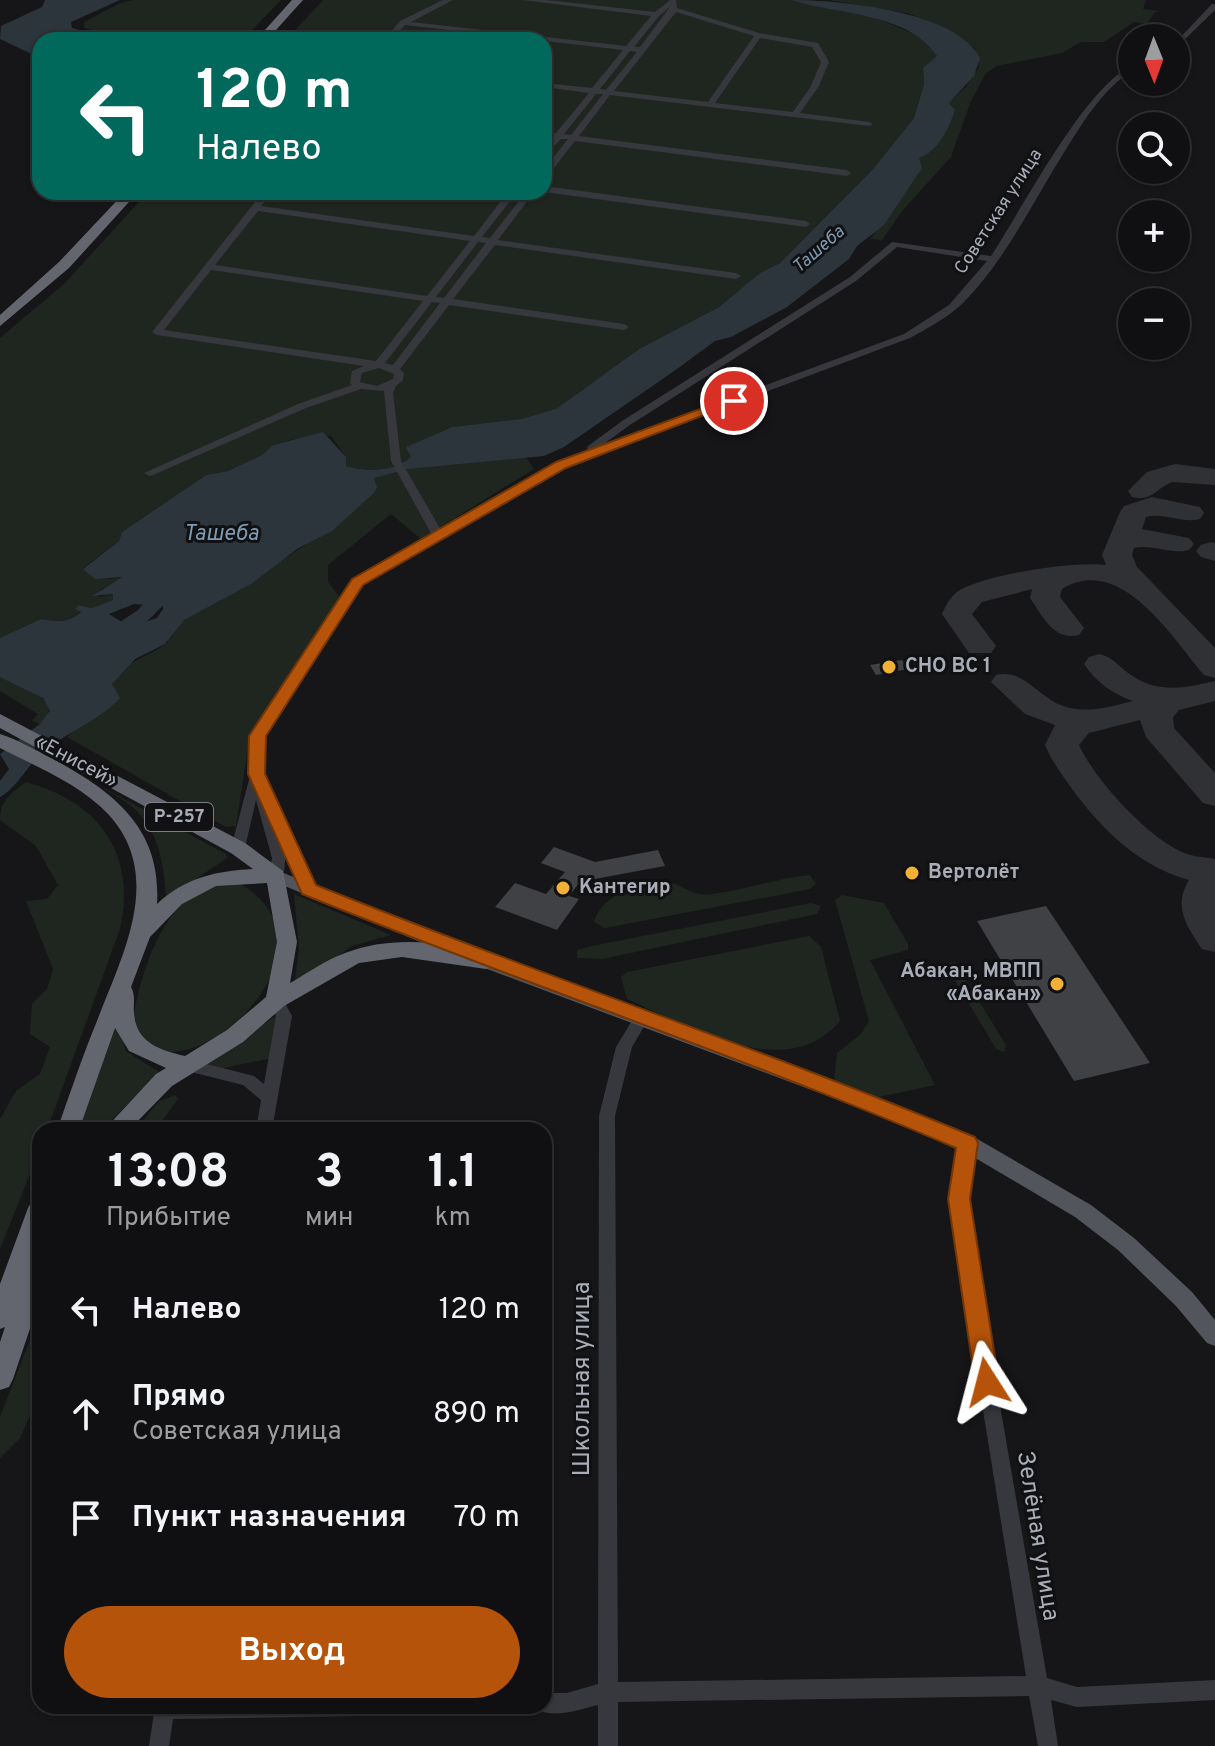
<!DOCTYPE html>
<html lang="ru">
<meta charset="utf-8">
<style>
body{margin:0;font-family:Overpass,sans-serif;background:#19191b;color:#f1f3f6;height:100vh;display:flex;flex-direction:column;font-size:30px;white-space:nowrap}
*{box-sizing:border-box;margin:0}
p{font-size:26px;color:#9c9d9f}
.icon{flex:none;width:44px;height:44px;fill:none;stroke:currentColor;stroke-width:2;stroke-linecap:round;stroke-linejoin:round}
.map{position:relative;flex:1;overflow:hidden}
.details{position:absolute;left:32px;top:1122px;width:520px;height:592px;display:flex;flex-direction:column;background:#101012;border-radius:24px;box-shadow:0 2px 6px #0004,0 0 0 2px #303032}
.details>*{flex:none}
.guide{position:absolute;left:32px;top:32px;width:520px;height:168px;border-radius:24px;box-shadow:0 2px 6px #0004,0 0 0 2px #303032;background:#00695c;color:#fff;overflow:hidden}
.needle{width:52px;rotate:179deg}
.controls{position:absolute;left:1118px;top:24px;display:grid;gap:16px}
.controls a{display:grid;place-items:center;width:72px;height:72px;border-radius:50%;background:#101012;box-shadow:0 2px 6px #0004,0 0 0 2px #303032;font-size:40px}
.pin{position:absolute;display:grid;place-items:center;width:68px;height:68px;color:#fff;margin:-34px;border:4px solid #fff;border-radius:50%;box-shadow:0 2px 8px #0007}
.me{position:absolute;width:88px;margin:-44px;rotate:351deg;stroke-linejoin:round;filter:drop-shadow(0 0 6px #0008)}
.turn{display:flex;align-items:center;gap:28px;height:168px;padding:0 32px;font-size:36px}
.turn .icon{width:104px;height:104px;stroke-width:2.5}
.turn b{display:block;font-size:56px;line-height:68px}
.eta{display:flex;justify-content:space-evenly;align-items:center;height:136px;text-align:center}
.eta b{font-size:48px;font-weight:700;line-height:56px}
.cta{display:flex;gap:16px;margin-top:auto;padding:16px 32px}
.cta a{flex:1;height:92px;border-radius:48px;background:#b45309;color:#fff;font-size:32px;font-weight:700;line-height:92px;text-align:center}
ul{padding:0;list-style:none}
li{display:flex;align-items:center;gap:24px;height:104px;padding:0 32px}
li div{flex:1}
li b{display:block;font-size:30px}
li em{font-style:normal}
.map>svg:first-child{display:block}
.green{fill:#1e261f}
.water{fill:#2c353c;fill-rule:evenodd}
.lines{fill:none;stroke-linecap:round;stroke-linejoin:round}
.river{fill:#2c353c;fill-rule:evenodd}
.taxiway{fill:#303135;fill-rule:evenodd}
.building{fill:#404145}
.minor{fill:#37383d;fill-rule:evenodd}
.major{fill:#53555c;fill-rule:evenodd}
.highway{fill:#63666e;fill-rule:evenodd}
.route{fill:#b45309;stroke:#753606;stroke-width:2}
.poi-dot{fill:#f2b134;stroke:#111113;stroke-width:3}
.labels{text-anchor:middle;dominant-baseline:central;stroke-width:6;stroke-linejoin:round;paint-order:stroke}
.far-street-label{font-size:18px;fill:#a8adb8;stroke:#111113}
.far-water-label{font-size:18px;font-style:italic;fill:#7f9bb3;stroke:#111113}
.shield{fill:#111113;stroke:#7b7e86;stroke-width:2}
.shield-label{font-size:18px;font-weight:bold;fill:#a8adb8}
.poi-label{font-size:20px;font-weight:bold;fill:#a8adb8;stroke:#111113;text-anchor:start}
.street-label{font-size:20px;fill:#a8adb8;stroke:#111113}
.water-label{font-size:22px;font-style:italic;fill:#7f9bb3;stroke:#111113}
.near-street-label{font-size:24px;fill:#a8adb8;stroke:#111113}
</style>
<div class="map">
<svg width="1215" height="1746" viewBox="0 0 1215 1746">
<rect width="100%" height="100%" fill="#161618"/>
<g class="green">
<polygon points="133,0 281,0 242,40 127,40 84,28 84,22 120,3"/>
<path d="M323,0H791L874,17L926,39L937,56L923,71L924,84L914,118L873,169L780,263L760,273L719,307L639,349L556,409L521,419L452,427L407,447L411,457C394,472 366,472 346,466V457L331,436L293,439L273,445L262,455L228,471L206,475L122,532L119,541L83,568L110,579L123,577L100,590L98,597L114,594L113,600L92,608L78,605L81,611C70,623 56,622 41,619L0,638V338L64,284L148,192H544V40H286Z"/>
<polygon points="828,0 1146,0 1143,9 1159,11 1154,13 1147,24 1134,22 1104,42 1081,42 1062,53 997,66 986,73 971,101 951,157 902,211 882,240 870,239 919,173 919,158 931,152 948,103 966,87 979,67 975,48 938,25 907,13"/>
<path d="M526,457L534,469L421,539L391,514L328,565V582L343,601L261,720L248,748L236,826L226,827L67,737C83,721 104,715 119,698L112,684C122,661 148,658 165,644C173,638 176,626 184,620C246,575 318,547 373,494L374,478L409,469Z"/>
<path d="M0,677C17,683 52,694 49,716L40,724L32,721L38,714L0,691Z"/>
<path d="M26,782C99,802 137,853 120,929L47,1130H40V1149L0,1249V1119L16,1091L40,1074L50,1047L30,1034L32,1004L47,989L53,969L26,901L47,899L58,885L36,846L0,820C0,801 11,793 26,782Z"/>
<path d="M100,786L226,854L227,858L166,899C165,870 159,833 137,811C127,801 112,794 100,786Z"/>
<path d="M810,875L816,884L810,889L605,928L594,922C600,895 646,878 671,883C687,887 693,897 712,894C745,890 778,878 810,875Z"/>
<path d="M235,881C354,943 196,1093 143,1041C138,1037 135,1026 133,1019C141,972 160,911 204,887C213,882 225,883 235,881Z"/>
<polygon points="294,894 391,935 352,946 294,987 299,948"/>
<polygon points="842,895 884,903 908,944 908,950 870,960 935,1085 879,1097 834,1080 837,1053 861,1034 869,1021 835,900"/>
<polygon points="811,903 821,906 817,914 602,959 577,958 577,950 592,946"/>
<path d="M809,936L821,947L840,1021C787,1085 687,1026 627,999L621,977L627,972Z"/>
<polygon points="955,962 1006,1045 1004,1052 996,1049 948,968 948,963"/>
<polygon points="280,1013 272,1058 224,1068 205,1065"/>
<polygon points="116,1020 126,1051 159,1072 102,1130 76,1130"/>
<polygon points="175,1095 178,1099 155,1130 135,1130 159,1101"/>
<polygon points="40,1314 40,1393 20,1438 0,1458 0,1417"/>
</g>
<g class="water">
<polygon points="45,0 120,0 71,22 72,28 119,40 40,40 40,58 0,39 1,26 42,7"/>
<path d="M791,0C839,0 957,11 980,58L974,76L949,103L955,110C949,128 938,152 919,158L922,168L884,225L857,246L849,259L787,307L731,337L715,341L677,369L564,447L544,456L409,469L374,478L377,488L373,494L332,531L297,549L251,584L184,620L165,644L135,659L112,684L120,698C96,724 57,735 33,762C23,774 13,790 0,797V781L9,769L0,754L40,724L50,711L43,698L0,677V638L41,619C56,622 69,623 81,612L76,609L78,605L92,608L113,600V594L92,596L122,577L95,579L83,569L119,541L122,532L206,475L228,471L262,455L273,445L323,432L346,457V466C366,472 394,472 411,457L406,447L452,427L521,419L556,409L639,349L719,307L760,273L780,263L873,169L914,118L924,84L923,68L937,56C907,12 839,15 791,0ZM134,604L163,606V609L157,618L130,627L109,614Z"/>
</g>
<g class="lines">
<path class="river" d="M174,573L184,579C169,601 121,656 93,648L90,644L93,640L138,610L167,575Z"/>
<g class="taxiway">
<path d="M1175,464L1215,469V485L1172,482C1155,489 1152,502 1132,497L1128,491L1147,472Z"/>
<path d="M1152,497L1200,507L1204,513L1200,519C1182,524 1164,512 1146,517L1142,529L1189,538L1194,544L1189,550C1171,555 1153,544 1134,548L1132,555L1137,567L1215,648V678L1204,675C1172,638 1121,553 1062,589L1060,597L1084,628L1079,635C1054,641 1043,617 1030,598L1032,589L982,602L972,614L996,646L991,653H969L942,614C946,605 951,595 960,590C987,574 1075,561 1106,565L1102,555L1120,512L1124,506Z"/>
<polygon points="1211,542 1215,543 1215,561 1201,557 1196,551 1201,545"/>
<path d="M1100,654C1114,658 1119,667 1131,675C1158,694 1185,688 1215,681V701L1179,710L1173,717L1174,728L1215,773V806L1203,803L1146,737L1140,720L1089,733L1079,745C1095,780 1148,838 1184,853C1194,857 1204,857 1215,859V952L1202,949C1186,926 1173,906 1189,880C1127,863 1085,811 1051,758L1045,745L1055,725L1025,714L991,682L996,675C1023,668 1038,697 1063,706C1087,714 1110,707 1133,701C1113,694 1096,682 1084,664L1089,657Z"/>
</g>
</g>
<g class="building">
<polygon points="902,660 908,669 876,675 870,665"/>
<polygon points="554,847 595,862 658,850 665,866 589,880 583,878 569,896 579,899 557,930 495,907 515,883 546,894 565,872 541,863"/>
<polygon points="1046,906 1150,1063 1074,1081 977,921"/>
</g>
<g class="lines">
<g class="minor">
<path d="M443,0H453L411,22L626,46L651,16L523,0H547L655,12L670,0H676L677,8L759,33L818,43L829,62L819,86L800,113L869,122L873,124L869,126L610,95L579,136L847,170L851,173L847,176L575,141L547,177L544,178V169L568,139H561L544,157V149L553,138L544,136V132L556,133L589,93L544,87V83L592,88L623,50L405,25L392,40H384L400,21ZM670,7L640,47H634L659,16ZM676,12L754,36L708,102L614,91ZM760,38L812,47L821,62L811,86L793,112L715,103ZM630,51L637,52L606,90L600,89ZM596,94H603L571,135L564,134Z"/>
<polygon points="1212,4 1215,4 1215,10 1176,48 1176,42"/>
<path d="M1132,66V71C1105,87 1085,119 1068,146C1034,199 1007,259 962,304C947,318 928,328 910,338L565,467L362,584L264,736L263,774L273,810L280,811L282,814L316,889L309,894L304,893L283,846C286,857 286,869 281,879H271L269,876L272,858L256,800L245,848L243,851H233L231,848L250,776L252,736L354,580L432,535L391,461L384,391L361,389L306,408L153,475L149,476L144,473L298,404L352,385L350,383L352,371L364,366L157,335L152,332L263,192H272L261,206L474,236L508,192H517L482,237L490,238L526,192H534L498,240L736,273L741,276L736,279L495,245L453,299L624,324L629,327L624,330L449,305L400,369L404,373L403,380L396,386L393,393L401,461L441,530L557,463L590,451L587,448L588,446L622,421L850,277L892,242L991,256C1021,211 1086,85 1132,66ZM258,211L470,241L427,296L215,265ZM478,242L486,243L444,298L436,297ZM897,247L987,261L949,305L904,334L601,446L630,425L856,281ZM211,270L423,301L376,361L164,330ZM432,302L440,303L393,365L385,363ZM379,368L394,374L393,379L377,386L360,382L362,373Z"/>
<polygon points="544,186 806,221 810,224 806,227 544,192"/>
<polygon points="276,994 281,996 292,1016 272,1130 256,1130 261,1100 243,1085 187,1071 182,1069 179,1065 182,1061 187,1059 254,1076 264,1084 276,1016 269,1000 271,996"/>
<path d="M641,1012L646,1014L649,1018L632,1047L615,1116L618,1682L1026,1676L954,1231L951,1199L959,1143L961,1138L967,1137L973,1138L975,1143L967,1199L970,1231L1047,1678L1077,1687L1215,1680V1700L1077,1707L1051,1700L1058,1746H1038L1029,1696L618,1702V1746H598V1705C578,1710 556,1718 537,1710L535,1706H544V1693H567L598,1684L599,1116L616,1047L636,1014Z"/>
<polygon points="155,1706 369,1706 366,1713 359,1716 173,1719 169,1746 149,1746"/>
</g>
<polygon class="major" points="276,870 493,956 890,1102 974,1137 1091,1205 1134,1238 1192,1292 1215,1320 1215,1346 1207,1343 1176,1306 1118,1250 1075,1217 960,1149 876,1114 479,966 270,880 267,876 270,872"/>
<g class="highway">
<polygon points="292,0 303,0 267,40 256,40"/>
<polygon points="125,192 138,192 69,268 0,326 0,315 59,262"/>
<path d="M0,714L245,843L283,871L297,942L290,983C308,973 325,960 345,953C391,935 447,941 493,956L496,961L493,966L486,969L402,957L359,963L284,1006L243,1042L172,1086L129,1130H104L156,1074L166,1068L129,1051L115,1028L79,1130H57C70,1094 82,1057 97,1021C122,955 165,877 109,815C80,784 37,767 0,748V734C17,739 35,750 51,758C113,791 162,828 157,904C185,878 215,871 253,869L231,853L0,728ZM267,883L277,942L266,997L227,1030L185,1056C160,1050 136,1043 134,1013C133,1004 136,996 131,987L150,937L182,904L216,886Z"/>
<polygon points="40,1198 40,1241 35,1254 40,1253 40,1299 13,1379 9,1387 0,1390 0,1342 5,1327 0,1329 0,1284 28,1208 32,1201"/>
</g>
</g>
<path class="route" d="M730,398L741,401L566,468L363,585L266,736L265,774L316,885C534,973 758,1047 975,1137L978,1143L970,1199L999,1382L995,1390L987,1393L979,1390L975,1382L948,1199L956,1148C741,1056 519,982 302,894L248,774L249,736L352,579L556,462Z"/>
<g class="poi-dot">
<circle cx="889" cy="667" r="8"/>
<circle cx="912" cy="873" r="8"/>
<circle cx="563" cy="888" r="8"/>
<circle cx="1057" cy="984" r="8"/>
</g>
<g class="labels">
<g class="far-street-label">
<text transform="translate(999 212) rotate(-57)">Советская улица</text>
</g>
<g class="far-water-label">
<text transform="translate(819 250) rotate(-41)">Ташеба</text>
</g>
<rect class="shield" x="145" y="803" width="68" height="28" rx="6"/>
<g class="shield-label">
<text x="179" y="817">Р-257</text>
</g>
<g class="poi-label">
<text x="905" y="667">СНО ВС 1</text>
<text x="928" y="873">Вертолёт</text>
<text x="579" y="888">Кантегир</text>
<text x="1041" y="972" text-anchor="end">Абакан, МВПП<tspan x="1041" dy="23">«Абакан»</tspan></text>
</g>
<g class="street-label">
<text transform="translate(76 762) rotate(28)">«Енисей»</text>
</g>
<g class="water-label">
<text x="221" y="534">Ташеба</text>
</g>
<g class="near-street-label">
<text transform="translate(583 1379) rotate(-90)">Школьная улица</text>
<text transform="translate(1037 1536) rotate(81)">Зелёная улица</text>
</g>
</g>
</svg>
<div class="controls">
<a><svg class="needle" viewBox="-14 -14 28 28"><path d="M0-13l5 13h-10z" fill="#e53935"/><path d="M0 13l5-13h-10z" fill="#9c9d9f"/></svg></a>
<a><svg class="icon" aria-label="search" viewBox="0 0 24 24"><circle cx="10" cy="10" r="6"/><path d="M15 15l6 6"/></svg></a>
<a>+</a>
<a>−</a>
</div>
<div class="pin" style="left:734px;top:401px;background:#d93025"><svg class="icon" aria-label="arrive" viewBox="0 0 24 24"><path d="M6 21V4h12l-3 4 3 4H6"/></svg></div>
<svg class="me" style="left:987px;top:1382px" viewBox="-20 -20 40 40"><path d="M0-17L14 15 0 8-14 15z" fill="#b45309" stroke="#fff" stroke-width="4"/></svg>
<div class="guide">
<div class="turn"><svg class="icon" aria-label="left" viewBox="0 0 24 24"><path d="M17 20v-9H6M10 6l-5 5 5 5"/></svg><div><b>120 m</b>Налево</div></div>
</div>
<section class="details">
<div class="eta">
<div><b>13:08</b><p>Прибытие</p></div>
<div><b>3</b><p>мин</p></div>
<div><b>1.1</b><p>km</p></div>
</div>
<ul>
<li><svg class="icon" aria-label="left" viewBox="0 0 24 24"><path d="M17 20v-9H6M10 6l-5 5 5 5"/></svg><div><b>Налево</b></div><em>120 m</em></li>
<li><svg class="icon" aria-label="ahead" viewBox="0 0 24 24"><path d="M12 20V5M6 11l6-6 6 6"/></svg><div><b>Прямо</b><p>Советская улица</p></div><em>890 m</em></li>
<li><svg class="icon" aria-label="arrive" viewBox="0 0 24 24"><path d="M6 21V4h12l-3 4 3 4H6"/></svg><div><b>Пункт назначения</b></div><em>70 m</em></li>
</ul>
<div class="cta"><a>Выход</a></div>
</section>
</div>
